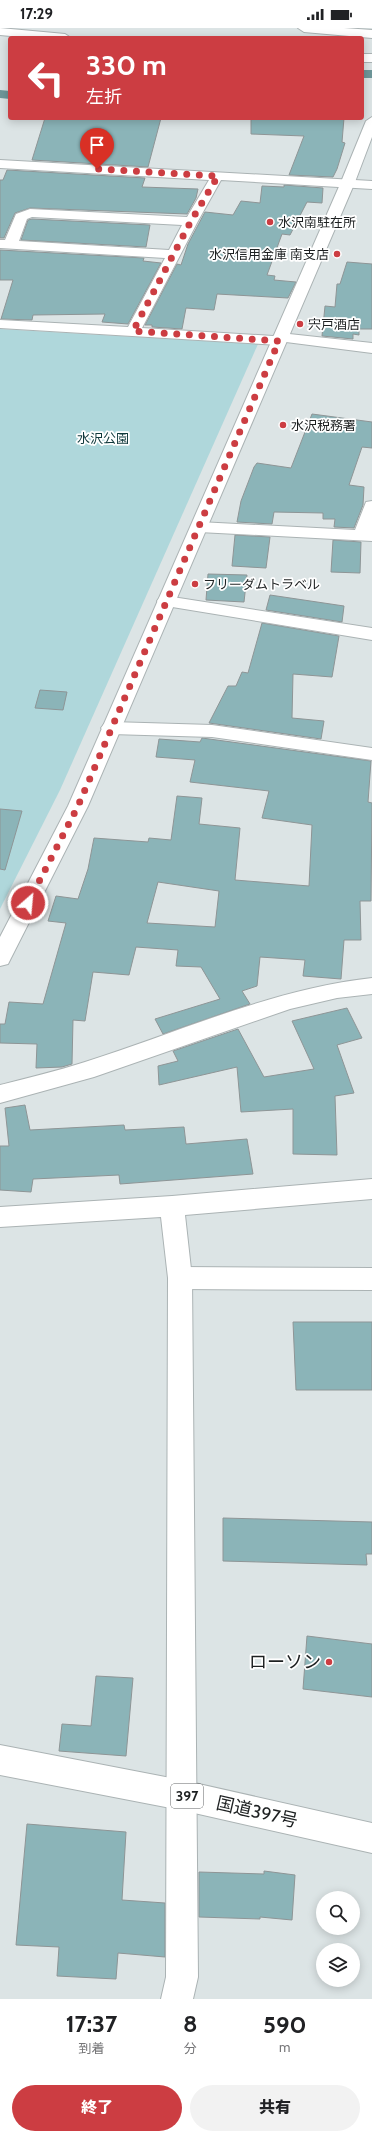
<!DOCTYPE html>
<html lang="ja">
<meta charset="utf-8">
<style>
body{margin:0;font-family:Cabin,"Noto Sans JP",sans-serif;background:#f2f2f2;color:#202124;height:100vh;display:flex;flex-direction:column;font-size:15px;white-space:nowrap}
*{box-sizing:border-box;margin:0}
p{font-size:13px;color:#757577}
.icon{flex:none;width:22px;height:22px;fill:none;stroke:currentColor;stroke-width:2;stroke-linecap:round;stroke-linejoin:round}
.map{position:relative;height:1971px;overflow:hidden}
.drawer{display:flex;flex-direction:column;background:#fff;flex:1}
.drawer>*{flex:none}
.banner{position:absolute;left:8px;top:8px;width:356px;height:84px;border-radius:4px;box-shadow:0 2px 10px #0003;background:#cc3d42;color:#fff;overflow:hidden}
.buttons{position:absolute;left:316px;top:1863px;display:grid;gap:8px}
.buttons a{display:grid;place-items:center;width:44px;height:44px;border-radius:50%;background:#fff;box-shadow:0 2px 10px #0003;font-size:20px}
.pin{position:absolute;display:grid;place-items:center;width:34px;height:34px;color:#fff;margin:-41px -17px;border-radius:50% 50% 50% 0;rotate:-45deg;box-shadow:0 0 4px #0007}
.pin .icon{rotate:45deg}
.me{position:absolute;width:44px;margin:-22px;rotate:27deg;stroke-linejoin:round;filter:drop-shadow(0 0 3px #0008)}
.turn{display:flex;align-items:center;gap:14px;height:84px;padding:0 12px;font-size:18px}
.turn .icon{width:52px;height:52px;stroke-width:2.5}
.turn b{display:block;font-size:28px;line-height:34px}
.eta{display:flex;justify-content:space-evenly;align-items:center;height:68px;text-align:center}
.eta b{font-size:24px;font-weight:800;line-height:28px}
.cta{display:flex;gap:8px;margin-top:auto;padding:8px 12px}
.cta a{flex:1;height:46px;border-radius:24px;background:#cc3d42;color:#fff;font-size:16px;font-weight:800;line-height:46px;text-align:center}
.cta a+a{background:#f2f2f2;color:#202124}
.status{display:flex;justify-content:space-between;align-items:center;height:28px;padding:0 20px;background:#fff;direction:ltr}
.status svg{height:11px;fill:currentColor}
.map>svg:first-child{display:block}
.green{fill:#afd7db}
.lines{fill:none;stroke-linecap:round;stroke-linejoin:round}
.canal{fill:#6d9699;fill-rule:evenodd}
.building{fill:#8bb4b8;stroke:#8e9596;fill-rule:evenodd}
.street-casing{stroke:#abb3b4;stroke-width:2}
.secondary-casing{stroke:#abb3b4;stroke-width:2}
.highway-casing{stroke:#abb3b4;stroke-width:2}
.street{fill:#fff;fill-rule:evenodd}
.secondary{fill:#fff;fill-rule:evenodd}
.highway{fill:#fff;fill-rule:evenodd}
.route{stroke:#cc3d42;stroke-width:7;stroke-dasharray:0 12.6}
.poi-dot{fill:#cc3d42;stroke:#fff;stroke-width:1.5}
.labels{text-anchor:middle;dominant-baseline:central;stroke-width:3.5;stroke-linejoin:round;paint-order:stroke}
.far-poi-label{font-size:13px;fill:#1d2021;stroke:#fff;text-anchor:start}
.far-park-label{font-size:13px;fill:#0f383b;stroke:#fff}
.shield{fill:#fff;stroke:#616364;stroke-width:1}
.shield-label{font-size:14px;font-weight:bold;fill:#1d2021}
.near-poi-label{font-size:18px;fill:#1d2021;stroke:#fff;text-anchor:end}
.near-street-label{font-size:18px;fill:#1d2021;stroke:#fff}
</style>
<div class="status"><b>17:29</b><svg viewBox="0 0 49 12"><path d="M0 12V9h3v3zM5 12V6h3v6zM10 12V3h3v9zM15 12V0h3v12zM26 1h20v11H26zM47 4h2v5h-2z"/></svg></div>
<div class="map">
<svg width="372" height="1971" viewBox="0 0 372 1971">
<rect width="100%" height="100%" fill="#dce4e5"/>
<polygon class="green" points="0,301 258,316 60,762 0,881"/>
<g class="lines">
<g class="canal">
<rect x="362" y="42" width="10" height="8"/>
<polygon points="0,62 10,63 10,71 0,70"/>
</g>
</g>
<g class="building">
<polygon points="45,90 161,90 148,139 32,132"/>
<polygon points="251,90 344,90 342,114 345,115 337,141 333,149 289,147 304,108 251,106"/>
<polygon points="7,142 145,150 142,159 198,161 196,170 187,186 30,180 15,185 4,210 0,210 0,152 3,152"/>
<polygon points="284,157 323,160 322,175 307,174 290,207 282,206 267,247 275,248 274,252 296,254 288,270 217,266 214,282 186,280 182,301 152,299 152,297 145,297 177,236 181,237 188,216 205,184 233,187 241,173 260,175 262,158 284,159"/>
<polygon points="32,191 150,197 146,219 21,212 28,192"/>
<polygon points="0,222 144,230 143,233 161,235 128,296 102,294 105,286 33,287 32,292 1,291 13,252 0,252"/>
<polygon points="347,234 372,236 372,301 359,301 359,307 353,306 353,311 322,308 325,278 335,279 337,256 340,256"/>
<polygon points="312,386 372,394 372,420 362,419 349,457 364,459 363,477 354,500 334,499 335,491 323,491 323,485 274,484 272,496 237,494 241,473 254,439 257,435 291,440"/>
<polygon points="235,507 270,509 266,540 232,538"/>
<polygon points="333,512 361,514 360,545 331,544"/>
<polygon points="208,546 247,547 244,574 206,572"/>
<polygon points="270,567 344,578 342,594 266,582"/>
<polygon points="262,595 339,608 332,649 293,646 292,690 324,693 321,711 209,695 228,658 236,658 242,644 248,645"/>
<polygon points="40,662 67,664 63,682 35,680"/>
<path d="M202,710L371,733L368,774L372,775L371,873H360L361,912H344L341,951L303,948L305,932L260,929L257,958L242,963L250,976L163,1006L155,991L220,971L201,939L176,938L178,922L136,919L129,947L93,944L85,993L73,992L72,1036L62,1039L36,1040L37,1016L0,1015V996H5L9,974L43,976L66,895L48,893L56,868L78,871L88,841L94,810L148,814L149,810L171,812L177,768L202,770L199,796L240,800L235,852L309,858L312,797L262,790L269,763L190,754L195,732L156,729L159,711L200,714ZM158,854L219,863L215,899L147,895Z"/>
<polygon points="0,781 22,783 5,842 0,841"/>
<polygon points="347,980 362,1010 337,1017 354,1065 335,1068 337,1127 293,1126 293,1081 241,1084 237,1039 159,1057 158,1038 178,1033 173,1023 238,1001 264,1049 314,1041 292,993"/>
<polygon points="25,1077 30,1102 124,1097 125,1102 184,1099 186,1116 247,1111 253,1146 120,1156 119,1147 33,1151 31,1164 0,1162 0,1118 9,1118 5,1080"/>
<polygon points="293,1294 372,1294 372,1362 296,1362"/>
<polygon points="223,1490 372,1494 372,1526 366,1526 367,1537 223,1533"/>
<polygon points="307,1608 372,1616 372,1669 303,1661"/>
<polygon points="96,1648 133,1650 126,1728 59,1723 62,1696 91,1698"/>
<polygon points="27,1796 126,1804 122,1872 165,1875 165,1929 118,1925 116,1951 57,1948 59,1919 16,1917"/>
<polygon points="264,1843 295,1847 292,1892 260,1889 260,1891 199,1889 199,1844 264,1846"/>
</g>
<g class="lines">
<defs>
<g id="street">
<polygon points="0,0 65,6 71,10 32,10 0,7"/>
<polygon points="298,0 344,0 372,2 372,10 304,4"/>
<rect x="362" y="26" width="10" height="8"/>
<path d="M0,132L372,153V161L221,152L198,193L142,300L273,308L280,305L372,315V325L286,314L279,317L0,300V292L128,299L165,230L0,220V212H5L16,186L30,181L187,189L209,152L0,140ZM32,189L182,197L169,222L19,213L27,191Z"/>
<polygon points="372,473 372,513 199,504 193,503 191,499 193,495 199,494 355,502 366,474"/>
<polygon points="166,568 372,600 372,612 160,577 157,573 160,569"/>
<polygon points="111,694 212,697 372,720 372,732 212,709 111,706 104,704 101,700 104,696"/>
<path d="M372,950V966L337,970L290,981L94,1049L0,1075V1057C28,1050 57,1043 85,1034C180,1004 272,961 372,950Z"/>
<polygon points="372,1151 372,1171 185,1187 192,1250 198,1949 193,1971 161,1971 166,1949 168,1250 161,1189 0,1199 0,1179 172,1168"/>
</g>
<g id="secondary">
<polygon points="372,89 372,109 355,154 88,778 11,930 8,936 0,938 0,909 68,778 341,154 366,93"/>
<polygon points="180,1239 372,1240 372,1262 180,1261 171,1257 168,1250 171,1243"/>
</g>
<polygon id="highway" points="0,1717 181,1752 372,1795 372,1825 181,1782 0,1747"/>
</defs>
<use href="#street" class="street-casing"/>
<use href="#secondary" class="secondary-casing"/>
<use href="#highway" class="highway-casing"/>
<use href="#street" class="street"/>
<use href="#secondary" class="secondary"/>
<use href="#highway" class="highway"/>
</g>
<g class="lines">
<polyline class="route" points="28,875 78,778 279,313 133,303 191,193 218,148 97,141"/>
</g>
<g class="poi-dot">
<circle cx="270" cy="194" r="4"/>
<circle cx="337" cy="226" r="4"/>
<circle cx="300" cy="296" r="4"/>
<circle cx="283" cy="397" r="4"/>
<circle cx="195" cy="556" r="4"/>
<circle cx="329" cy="1634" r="4"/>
</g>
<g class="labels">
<g class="far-poi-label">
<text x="278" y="194">水沢南駐在所</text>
<text x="329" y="226" text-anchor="end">水沢信用金庫 南支店</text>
<text x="308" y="296">宍戸酒店</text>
<text x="291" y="397">水沢税務署</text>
<text x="203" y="556">フリーダムトラベル</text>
</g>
<g class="far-park-label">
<text x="103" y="410">水沢公園</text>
</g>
<rect class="shield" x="171" y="1756" width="32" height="24" rx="3"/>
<g class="shield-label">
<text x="187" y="1768">397</text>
</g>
<g class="near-poi-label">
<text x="321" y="1634">ローソン</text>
</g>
<g class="near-street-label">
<text transform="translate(257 1784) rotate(13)">国道397号</text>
</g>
</g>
</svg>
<div class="buttons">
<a><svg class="icon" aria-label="search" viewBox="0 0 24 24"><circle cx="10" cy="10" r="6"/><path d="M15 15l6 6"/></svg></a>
<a><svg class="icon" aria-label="layers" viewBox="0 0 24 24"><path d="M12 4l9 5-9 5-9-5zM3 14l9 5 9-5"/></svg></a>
</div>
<div class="pin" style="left:97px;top:141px;background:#d93025"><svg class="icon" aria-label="arrive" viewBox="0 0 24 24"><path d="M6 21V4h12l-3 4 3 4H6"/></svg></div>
<svg class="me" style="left:28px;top:875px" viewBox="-20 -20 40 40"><circle r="17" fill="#cc3d42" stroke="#fff" stroke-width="3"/><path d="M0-11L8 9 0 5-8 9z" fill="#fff"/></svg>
<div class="banner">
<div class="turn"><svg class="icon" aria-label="left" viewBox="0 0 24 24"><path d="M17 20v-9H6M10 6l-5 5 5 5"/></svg><div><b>330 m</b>左折</div></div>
</div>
</div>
<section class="drawer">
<div class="eta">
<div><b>17:37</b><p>到着</p></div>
<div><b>8</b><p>分</p></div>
<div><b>590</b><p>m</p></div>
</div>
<div class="cta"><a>終了</a><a>共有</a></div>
</section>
